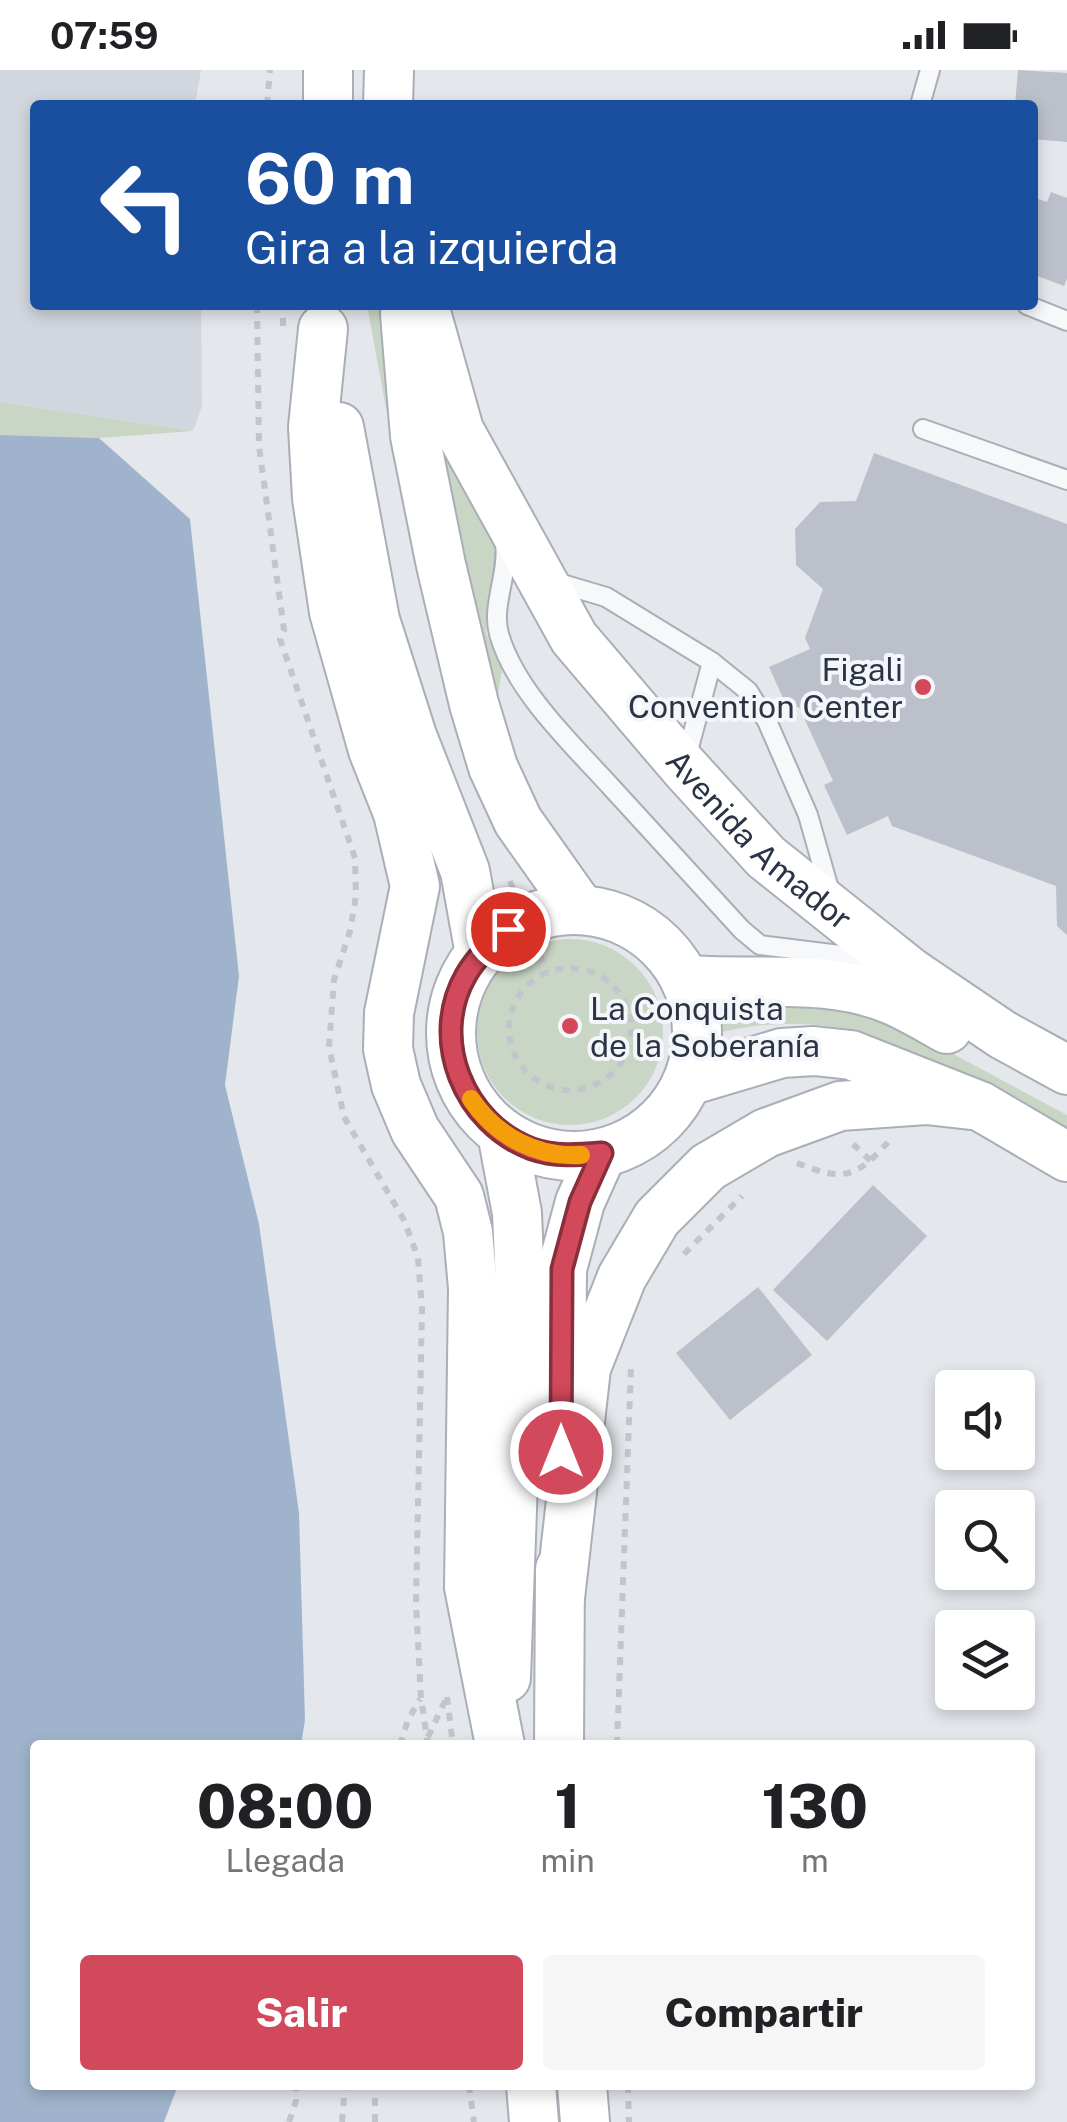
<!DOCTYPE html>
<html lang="es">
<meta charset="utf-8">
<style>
body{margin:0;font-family:"Public Sans",sans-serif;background:#f6f6f6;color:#202124;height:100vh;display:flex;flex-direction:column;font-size:38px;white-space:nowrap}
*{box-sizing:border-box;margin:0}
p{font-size:32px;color:#757577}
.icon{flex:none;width:55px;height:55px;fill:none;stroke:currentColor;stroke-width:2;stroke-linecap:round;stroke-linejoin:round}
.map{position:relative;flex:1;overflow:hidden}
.panel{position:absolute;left:30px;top:1670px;width:1005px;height:350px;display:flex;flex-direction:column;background:#fff;border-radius:10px;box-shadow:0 5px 15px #0003}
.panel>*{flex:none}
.banner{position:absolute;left:30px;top:30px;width:1008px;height:210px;border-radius:10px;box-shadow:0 5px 15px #0003;background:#1a4fa0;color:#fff;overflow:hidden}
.buttons{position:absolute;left:935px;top:1300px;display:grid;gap:20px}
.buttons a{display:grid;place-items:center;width:100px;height:100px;border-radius:10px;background:#fff;box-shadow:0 5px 15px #0003;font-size:50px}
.pin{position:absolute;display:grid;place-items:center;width:85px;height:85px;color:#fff;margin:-42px;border:5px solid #fff;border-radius:50%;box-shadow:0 2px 10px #0007}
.me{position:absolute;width:110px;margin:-55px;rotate:0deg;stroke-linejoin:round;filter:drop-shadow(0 0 8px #0008)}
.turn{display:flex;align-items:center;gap:35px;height:210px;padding:0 50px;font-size:45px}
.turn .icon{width:130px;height:130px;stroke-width:2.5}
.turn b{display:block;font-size:70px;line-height:85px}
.eta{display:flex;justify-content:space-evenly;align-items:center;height:170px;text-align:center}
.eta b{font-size:60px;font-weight:800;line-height:70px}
.cta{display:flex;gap:20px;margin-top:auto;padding:20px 50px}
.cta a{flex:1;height:115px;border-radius:10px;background:#d1495b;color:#fff;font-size:40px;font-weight:800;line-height:115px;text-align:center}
.cta a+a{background:#f6f6f6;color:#202124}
.status{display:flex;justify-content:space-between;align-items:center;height:70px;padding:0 50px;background:#fff;direction:ltr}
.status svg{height:28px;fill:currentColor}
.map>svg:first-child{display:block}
.built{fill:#d2d6de}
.green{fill:#c9d6c5}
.water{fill:#9fb4cc}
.building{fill:#bbc0ca}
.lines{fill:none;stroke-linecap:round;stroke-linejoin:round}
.lane-casing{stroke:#a9aeb7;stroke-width:22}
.secondary-casing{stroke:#a9aeb7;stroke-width:52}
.path{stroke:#c2c5cb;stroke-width:6;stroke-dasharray:8 8;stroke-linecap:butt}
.lane{stroke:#f7f8fa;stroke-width:18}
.secondary{stroke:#fff;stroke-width:48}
.route-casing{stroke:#882f3b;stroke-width:25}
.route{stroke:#d1495b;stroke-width:18}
.slow{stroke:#f59e0b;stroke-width:18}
.poi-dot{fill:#d1495b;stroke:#f4f6f9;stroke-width:4}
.labels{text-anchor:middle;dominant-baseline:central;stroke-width:8;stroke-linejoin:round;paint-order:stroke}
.poi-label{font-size:32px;fill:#2b3445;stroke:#f4f6f9;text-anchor:end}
.street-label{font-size:32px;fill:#2b3445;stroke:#f4f6f9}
</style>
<div class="status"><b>07:59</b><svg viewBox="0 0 49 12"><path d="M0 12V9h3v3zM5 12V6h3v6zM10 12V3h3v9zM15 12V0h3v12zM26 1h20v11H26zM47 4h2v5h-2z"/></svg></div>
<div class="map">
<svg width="1067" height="2052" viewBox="0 0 1067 2052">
<rect width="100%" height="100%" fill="#e4e7ec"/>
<polygon class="built" points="0,0 201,0 195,35 35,35 35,235 201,235 202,336 193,361 0,332"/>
<g class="green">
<polygon points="367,235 404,235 490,459 499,491 487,542 486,563 502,600 498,624 438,462 386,338"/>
<polygon points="0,332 193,361 99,368 0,365"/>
<circle cx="570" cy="962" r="93"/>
<path d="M713,925L806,933L890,950L1067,1045V1070L876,967C823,950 771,950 718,963Z"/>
</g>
<polygon class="water" points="0,365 99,368 190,449 239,906 225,1015 259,1154 299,1443 305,1650 301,1675 35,1675 35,2015 178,2015 164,2052 0,2052"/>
<g class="building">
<polygon points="1018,0 1067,3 1067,72 1032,69 1032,35 1015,35"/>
<polygon points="1051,122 1067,128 1067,209 1064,216 1032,204 1032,127 1047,132"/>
<polygon points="874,383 1067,454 1067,865 1057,856 1056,816 892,756 888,746 847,765 824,715 833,711 799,637 789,641 769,597 810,579 805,568 823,519 796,495 795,459 820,432 856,431"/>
<polygon points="873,1115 927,1166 827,1271 773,1220"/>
<polygon points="758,1217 812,1285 730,1350 676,1283"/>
</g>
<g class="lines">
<defs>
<g id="lane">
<polyline points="920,35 930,0"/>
<polyline points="1027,235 1067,251"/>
<polyline points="923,359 1067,410"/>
<path d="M505,473C509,504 491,536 499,564C515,621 573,675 612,718C655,765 699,813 742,860L760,875L872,889"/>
<polyline points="552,511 606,527 712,592 748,621 767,651 808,745 831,826"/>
<polyline points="685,692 712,592"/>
</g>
<g id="secondary">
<polyline points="328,35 328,0"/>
<polyline points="388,35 389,0"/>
<path id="s1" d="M424,235L459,360L574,568L684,697L766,787L910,902L1003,965L1067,1000"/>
<polyline points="405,244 415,366 441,495 474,634 493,697 518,751 581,840"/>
<polyline points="323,259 313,357 317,428 334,542 373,680 398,743 415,816 389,943 388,979 396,1015 415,1060 459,1126 468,1162 473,1218 469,1517 500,1675"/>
<polyline points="339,357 375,550 412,666 465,801 480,884"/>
<circle cx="574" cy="963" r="123"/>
<path d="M686,910C753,915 829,903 892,930C911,938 929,949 947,959"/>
<polyline points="688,1011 782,983 814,981 851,985 980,1036 1067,1087"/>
<polyline points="502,1063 517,1143 520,1215 506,1608"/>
<polyline points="561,1332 562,1199 580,1132 602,1083"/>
<polyline points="560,1528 586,1298 622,1207 657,1148 708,1097 766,1063 840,1036 926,1030 980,1036"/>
<polyline points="559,1675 560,1499"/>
<polyline points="531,2015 534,2052"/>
<polyline points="582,2015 585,2052"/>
</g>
</defs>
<use href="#lane" class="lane-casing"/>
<use href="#secondary" class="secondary-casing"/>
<g class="path">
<polyline points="267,35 270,0"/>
<polyline points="257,235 259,376 284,560 280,569 355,788 356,826 350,861 334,910 329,977 344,1047 404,1150 418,1188 422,1239 416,1533 421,1628 428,1675"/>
<polyline points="283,256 283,235"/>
<polyline points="510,811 547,903"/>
<circle cx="570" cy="959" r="61"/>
<polyline points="853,1074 871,1091"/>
<path d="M797,1093C844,1112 856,1108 889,1071"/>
<polyline points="684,1184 742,1126"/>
<polyline points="447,1627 453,1675"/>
<polyline points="428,1667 446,1629"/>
<polyline points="400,1675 408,1650 420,1629"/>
<polyline points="617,1675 631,1297"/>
<polyline points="469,2015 474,2052"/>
<polyline points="628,2015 629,2052"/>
<polyline points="289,2052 296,2031 296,2015"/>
<polyline points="342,2052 345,2015"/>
<polyline points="375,2052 375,2015"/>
</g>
<use href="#lane" class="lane"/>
<use href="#secondary" class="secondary"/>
</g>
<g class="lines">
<defs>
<path id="route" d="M508,859C492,873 477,886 466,905C429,969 464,1054 532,1079C555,1087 578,1085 602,1083L580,1132L562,1199L561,1382"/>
</defs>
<use href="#route" class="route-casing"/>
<use href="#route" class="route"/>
<path class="slow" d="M471,1029C496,1066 537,1088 581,1085"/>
</g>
<g class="poi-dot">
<circle cx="923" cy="617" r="10"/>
<circle cx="570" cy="956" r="10"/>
</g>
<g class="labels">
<g class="poi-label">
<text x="903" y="599">Figali<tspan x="903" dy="37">Convention Center</tspan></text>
<text x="590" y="938" text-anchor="start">La Conquista<tspan x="590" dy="37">de la Soberanía</tspan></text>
</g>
<g class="street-label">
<text stroke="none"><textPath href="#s1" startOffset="642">Avenida Amador</textPath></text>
</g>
</g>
</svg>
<div class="buttons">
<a><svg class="icon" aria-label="sound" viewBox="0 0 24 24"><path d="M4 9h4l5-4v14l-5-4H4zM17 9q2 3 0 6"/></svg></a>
<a><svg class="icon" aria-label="search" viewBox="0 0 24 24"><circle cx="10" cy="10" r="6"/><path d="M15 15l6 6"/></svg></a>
<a><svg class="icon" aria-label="layers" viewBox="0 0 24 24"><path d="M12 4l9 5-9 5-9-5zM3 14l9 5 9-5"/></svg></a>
</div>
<div class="pin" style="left:508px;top:859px;background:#d93025"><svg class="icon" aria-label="arrive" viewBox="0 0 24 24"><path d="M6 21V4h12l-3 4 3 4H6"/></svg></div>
<svg class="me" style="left:561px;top:1382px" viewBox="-20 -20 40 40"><circle r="17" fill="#d1495b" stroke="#fff" stroke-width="3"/><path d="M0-11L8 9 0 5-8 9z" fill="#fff"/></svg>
<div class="banner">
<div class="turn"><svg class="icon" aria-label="left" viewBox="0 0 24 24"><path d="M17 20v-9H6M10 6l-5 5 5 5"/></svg><div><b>60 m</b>Gira a la izquierda</div></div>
</div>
<section class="panel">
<div class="eta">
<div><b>08:00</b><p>Llegada</p></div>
<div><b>1</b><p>min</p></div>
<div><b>130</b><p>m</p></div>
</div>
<div class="cta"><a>Salir</a><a>Compartir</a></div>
</section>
</div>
